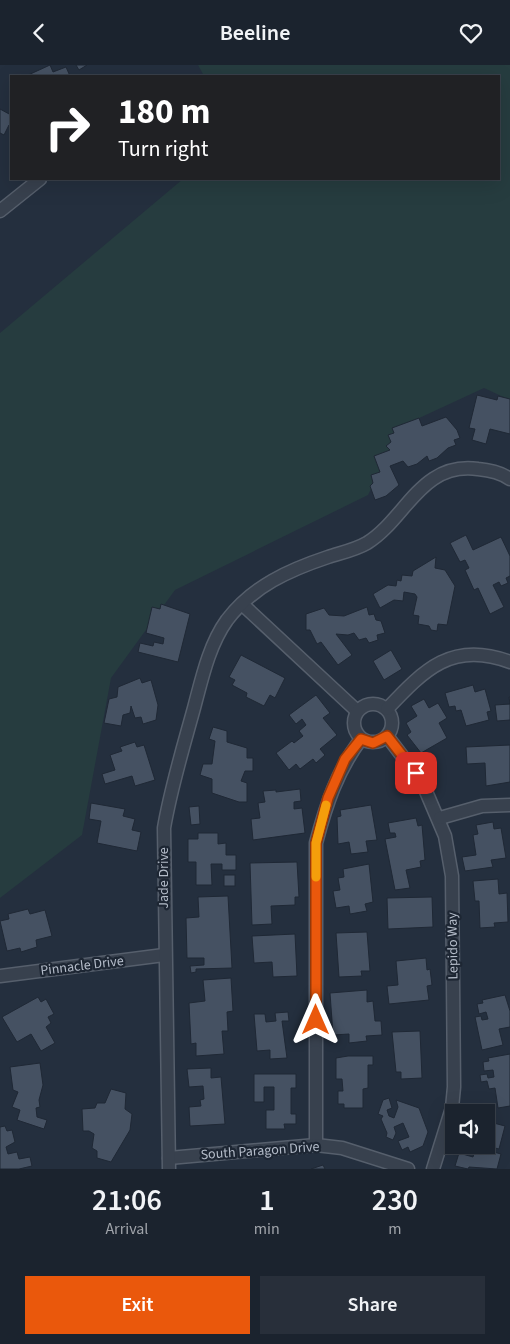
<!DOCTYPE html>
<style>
body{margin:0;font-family:"Source Sans 3",sans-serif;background:#282f3a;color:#f1f3f6;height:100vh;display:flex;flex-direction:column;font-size:19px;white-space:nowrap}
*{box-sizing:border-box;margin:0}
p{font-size:16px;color:#a0a4aa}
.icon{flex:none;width:28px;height:28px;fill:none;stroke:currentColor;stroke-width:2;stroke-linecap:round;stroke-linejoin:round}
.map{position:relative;height:1104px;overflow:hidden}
.sheet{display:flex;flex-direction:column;background:#1b232e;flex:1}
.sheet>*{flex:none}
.guide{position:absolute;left:10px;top:10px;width:490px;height:105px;border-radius:0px;box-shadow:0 5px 20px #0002,0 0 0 1px #39404a;background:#202124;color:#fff;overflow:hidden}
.tools{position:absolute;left:445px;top:1039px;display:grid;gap:10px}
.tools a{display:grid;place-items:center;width:50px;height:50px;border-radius:0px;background:#1b232e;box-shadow:0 5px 20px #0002,0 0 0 1px #39404a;font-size:25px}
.pin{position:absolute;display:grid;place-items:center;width:42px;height:42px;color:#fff;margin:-21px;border-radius:10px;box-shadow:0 2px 8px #0006}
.me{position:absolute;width:55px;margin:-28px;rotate:0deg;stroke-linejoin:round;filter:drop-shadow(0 0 4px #0008)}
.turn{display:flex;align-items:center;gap:18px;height:105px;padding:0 25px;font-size:22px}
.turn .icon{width:65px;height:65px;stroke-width:2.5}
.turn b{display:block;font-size:35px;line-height:42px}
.eta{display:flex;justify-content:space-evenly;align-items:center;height:85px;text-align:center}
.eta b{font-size:30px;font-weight:600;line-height:35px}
.action{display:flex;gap:10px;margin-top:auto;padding:10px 25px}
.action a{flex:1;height:58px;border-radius:0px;background:#ea580c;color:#fff;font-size:20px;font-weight:600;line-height:58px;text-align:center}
.action a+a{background:#282f3a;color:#f1f3f6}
header{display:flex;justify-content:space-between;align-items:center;height:65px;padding:0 25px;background:#1b232e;font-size:22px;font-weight:600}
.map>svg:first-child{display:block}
.green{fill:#263c3f}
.building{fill:#455162;stroke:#1f2835}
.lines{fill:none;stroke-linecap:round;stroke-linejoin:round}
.minor-casing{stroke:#565f6c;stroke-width:15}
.minor{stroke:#38414e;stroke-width:12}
.route-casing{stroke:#983908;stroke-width:12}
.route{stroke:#ea580c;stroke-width:9}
.slow{stroke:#f59e0b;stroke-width:9}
.labels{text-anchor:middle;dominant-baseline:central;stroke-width:4.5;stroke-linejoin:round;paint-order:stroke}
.street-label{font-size:14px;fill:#b4bcc9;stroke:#1d2633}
</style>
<header><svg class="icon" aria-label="back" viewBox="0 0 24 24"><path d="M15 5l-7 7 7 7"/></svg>Beeline<svg class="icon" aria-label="heart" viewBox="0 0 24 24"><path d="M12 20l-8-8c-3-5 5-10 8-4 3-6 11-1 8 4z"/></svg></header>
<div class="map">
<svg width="510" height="1104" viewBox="0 0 510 1104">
<rect width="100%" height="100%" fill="#242f3e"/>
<polygon class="green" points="198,0 510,0 510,335 484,323 402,361 368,430 175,525 111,613 82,770 0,833 0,268 183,114 499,114 499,11 204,11"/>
<g class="building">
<polygon points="50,0 53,7 66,2 70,11 26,11"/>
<polygon points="76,0 87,0 79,5"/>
<polygon points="0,44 11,50 11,61 9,60 4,70 0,68"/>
<polygon points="477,330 497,335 498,331 510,334 510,369 490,364 486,379 472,375 475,364 469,363"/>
<polygon points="446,352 457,365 460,373 454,375 456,380 448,383 437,393 429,396 427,391 417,399 408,402 403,396 390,401 399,420 386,431 375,435 370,421 373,418 371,410 380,407 374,391 390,385 386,381 391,377 388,370 394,368 392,363 419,353 422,361"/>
<polygon points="466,470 473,485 501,472 510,491 510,511 506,513 508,518 501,521 499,517 493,520 504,542 490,549 478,523 474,525 465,505 469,503 465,495 460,497 450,478"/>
<polygon points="436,492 435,503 445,505 455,521 447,560 438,559 437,566 431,565 429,561 418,559 419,551 413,550 417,532 415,529 404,527 403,536 394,535 380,543 373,529 388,520 396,521 397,515 401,516 402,510 412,511 413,506"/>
<polygon points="161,539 190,549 178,597 138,587 140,578 153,581 154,577 163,579 164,573 146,568 152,542 160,544"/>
<polygon points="367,542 369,550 374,549 376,555 381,556 385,568 377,570 378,575 369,578 366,573 359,575 354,568 348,570 336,569 352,590 338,600 321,577 317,579 310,565 306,565 306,549 324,543 329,550 344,551"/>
<polygon points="391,585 402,604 384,615 373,596"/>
<polygon points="241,590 285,613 275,633 270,630 264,641 246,632 247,628 232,620 235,615 229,612"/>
<polygon points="140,613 142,618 151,615 158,640 156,655 143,659 141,652 135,653 131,641 130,648 123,650 121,661 104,658 109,634 117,632 118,622"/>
<polygon points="473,620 475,627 485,624 491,646 487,647 489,655 466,661 461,645 456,646 455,641 449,642 445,628"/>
<polygon points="316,630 330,648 323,653 337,670 320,684 325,690 316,698 313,694 300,704 296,699 289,705 276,688 292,676 294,678 303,671 299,666 306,660 302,654 296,659 289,650"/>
<polygon points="509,632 510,632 510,655 497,656 495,640 510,639"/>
<polygon points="424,634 429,643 438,638 447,653 439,658 447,673 421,688 407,670 411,667 406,658 417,651 411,641"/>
<polygon points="213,662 227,666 227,677 247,683 247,693 253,693 253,706 245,706 241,716 247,718 247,737 239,737 212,728 212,714 200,710 203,699 212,699 215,676 209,674"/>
<polygon points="135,677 137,682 144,680 155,715 135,721 132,711 105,719 102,709 115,705 110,690 122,686 120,682"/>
<polygon points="510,680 510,717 486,721 485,698 467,699 466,682"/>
<polygon points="300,724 301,736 294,737 294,744 302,743 305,768 253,775 251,754 260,753 258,738 265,737 263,726 276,725 276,727"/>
<polygon points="91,738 125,744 123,751 135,754 132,765 141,767 137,786 97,778 101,756 89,754"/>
<polygon points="371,740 377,775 366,776 368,787 351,789 349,777 338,779 337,752 341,751 340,745"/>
<polygon points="199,741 200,759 191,760 189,742"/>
<polygon points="416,753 418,761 422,760 425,795 420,796 421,802 406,805 410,823 395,825 385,774 396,772 395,768 390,768 388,758"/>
<polygon points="493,757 494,764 501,763 506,793 491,795 493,802 465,806 462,792 476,790 473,770 478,769 476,760"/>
<polygon points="198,768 218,768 218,779 226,778 226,790 236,790 236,805 222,805 222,799 211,799 212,820 196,820 196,797 188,797 188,774 198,774"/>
<polygon points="297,797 299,832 295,832 295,840 271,841 272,859 252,860 250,798"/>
<polygon points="369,799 373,837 365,839 367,846 350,849 349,841 336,843 333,826 340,825 338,813 344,812 343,804"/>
<rect x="224" y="810" width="11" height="11"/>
<polygon points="498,814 499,829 507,828 508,857 494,858 495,862 480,863 479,836 475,836 473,816"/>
<polygon points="228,831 232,903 196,904 196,907 191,908 190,901 204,900 204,893 187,893 186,853 199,852 198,832"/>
<polygon points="432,832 433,862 388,864 387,833"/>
<polygon points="28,844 30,849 45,845 52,871 36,875 37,882 21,887 20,883 7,886 0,856 9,854 8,849"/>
<polygon points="367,867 370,906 361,906 362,911 339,912 336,868"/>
<polygon points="295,869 297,911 273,912 272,897 254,898 252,871"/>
<polygon points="426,893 427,905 430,904 432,920 427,921 429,935 389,939 387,921 398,920 396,896"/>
<polygon points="231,913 233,946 227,947 228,966 222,966 224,989 196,991 196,978 191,979 189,938 205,936 203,915"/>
<polygon points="367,925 367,937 373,936 375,956 381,956 382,970 366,971 367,976 349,978 349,969 333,970 330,928"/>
<polygon points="505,930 510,946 510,962 499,964 503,980 482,985 475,952 481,951 482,955 488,954 486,947 479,949 477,939 483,938 482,935"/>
<polygon points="38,932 41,937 46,934 54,949 48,952 51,958 46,962 55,978 41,986 31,969 17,977 2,952"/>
<polygon points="288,947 289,956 282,956 287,993 270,994 270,985 257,986 254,949 265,949 266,957 276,956 275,948"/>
<polygon points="420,966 422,1013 401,1014 401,1007 396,1007 392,967"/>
<polygon points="510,989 510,1041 498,1043 495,1023 489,1024 487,1016 481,1017 480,1010 487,1009 488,1013 494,1012 493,1005 484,1006 483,997 489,996 488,993"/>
<polygon points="348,991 373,991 373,1000 368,1000 368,1023 363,1024 363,1043 344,1043 344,1039 338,1039 338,1026 343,1026 342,1014 336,1014 336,993"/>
<polygon points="40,998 43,1020 39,1035 40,1042 36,1043 37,1052 47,1055 44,1064 17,1055 20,1045 12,1042 18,1027 13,1025 10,1002"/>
<polygon points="211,1003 211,1013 221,1012 225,1059 190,1061 189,1042 201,1041 200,1035 204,1034 203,1021 189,1022 187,1004"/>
<polygon points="254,1009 296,1009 296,1023 291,1023 291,1049 296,1049 296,1059 284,1059 285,1064 266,1064 266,1045 274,1045 274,1022 264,1022 264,1037 254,1037"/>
<polygon points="111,1024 126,1028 125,1044 132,1049 130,1065 111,1097 97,1093 97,1086 92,1083 94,1069 89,1066 83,1066 82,1044 95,1043 97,1038 105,1038"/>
<polygon points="389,1033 392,1043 387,1045 389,1051 394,1053 398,1042 396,1035 419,1043 428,1067 423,1081 410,1087 408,1082 402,1085 398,1076 409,1072 403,1058 394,1062 396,1068 393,1075 386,1072 387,1068 381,1054 383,1051 378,1049 383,1035"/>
<polygon points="486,1056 505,1061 499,1084 491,1082 490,1086 501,1089 497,1104 469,1102 468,1104 455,1101 459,1088 473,1092 476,1082 486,1084 490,1072 486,1071"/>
<polygon points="5,1061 7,1066 12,1065 15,1077 6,1082 8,1089 17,1087 19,1094 30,1092 32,1101 19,1104 0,1104 0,1062"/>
<polygon points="323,1100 325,1104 311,1104"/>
</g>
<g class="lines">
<defs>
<g id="minor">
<polyline points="0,146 40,114"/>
<polyline points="242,539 357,646"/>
<circle cx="373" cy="658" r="19"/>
<path d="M387,644C424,605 452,575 510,597"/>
<polyline points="387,671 422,717 445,771 452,811 454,1022 452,1043 433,1104"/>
<polyline points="440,753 482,741 510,740"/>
<polyline points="0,911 164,890"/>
<path d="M316,1080V778C326,740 337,706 361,674"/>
<polyline points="169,1093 316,1080 342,1083 408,1104"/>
<path d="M169,1104L164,763C171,722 183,683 194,643C202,613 209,580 227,555C253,521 289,505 328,492C340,488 355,485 367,478C406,454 421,396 478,404C489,405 500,407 510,414"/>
</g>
</defs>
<use href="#minor" class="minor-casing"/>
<use href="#minor" class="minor"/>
</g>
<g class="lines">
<defs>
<polyline id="route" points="316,955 316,778 328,733 345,694 361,674 373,678 387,671 416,708"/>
</defs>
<use href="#route" class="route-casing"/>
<use href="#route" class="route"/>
<polyline class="slow" points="316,812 316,778 326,740"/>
</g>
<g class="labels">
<g class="street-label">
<text transform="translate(164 813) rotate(-90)">Jade Drive</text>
<text transform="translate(453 881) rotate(-91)">Lepido Way</text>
<text transform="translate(82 901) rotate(-7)">Pinnacle Drive</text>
<text transform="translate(260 1086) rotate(-4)">South Paragon Drive</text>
</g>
</g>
</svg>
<div class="tools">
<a><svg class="icon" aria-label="sound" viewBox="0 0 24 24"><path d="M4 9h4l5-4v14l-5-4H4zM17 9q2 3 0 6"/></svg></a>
</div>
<div class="pin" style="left:416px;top:708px;background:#d93025"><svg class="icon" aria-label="arrive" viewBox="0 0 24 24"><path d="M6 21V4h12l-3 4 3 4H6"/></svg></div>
<svg class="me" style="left:316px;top:955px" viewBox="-20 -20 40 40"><path d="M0-17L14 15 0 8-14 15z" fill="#ea580c" stroke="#fff" stroke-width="4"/></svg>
<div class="guide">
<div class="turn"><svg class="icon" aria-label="right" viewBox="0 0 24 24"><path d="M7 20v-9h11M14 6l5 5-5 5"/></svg><div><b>180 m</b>Turn right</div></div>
</div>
</div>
<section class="sheet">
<div class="eta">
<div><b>21:06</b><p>Arrival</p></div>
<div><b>1</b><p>min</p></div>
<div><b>230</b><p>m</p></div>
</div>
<div class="action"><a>Exit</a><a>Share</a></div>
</section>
